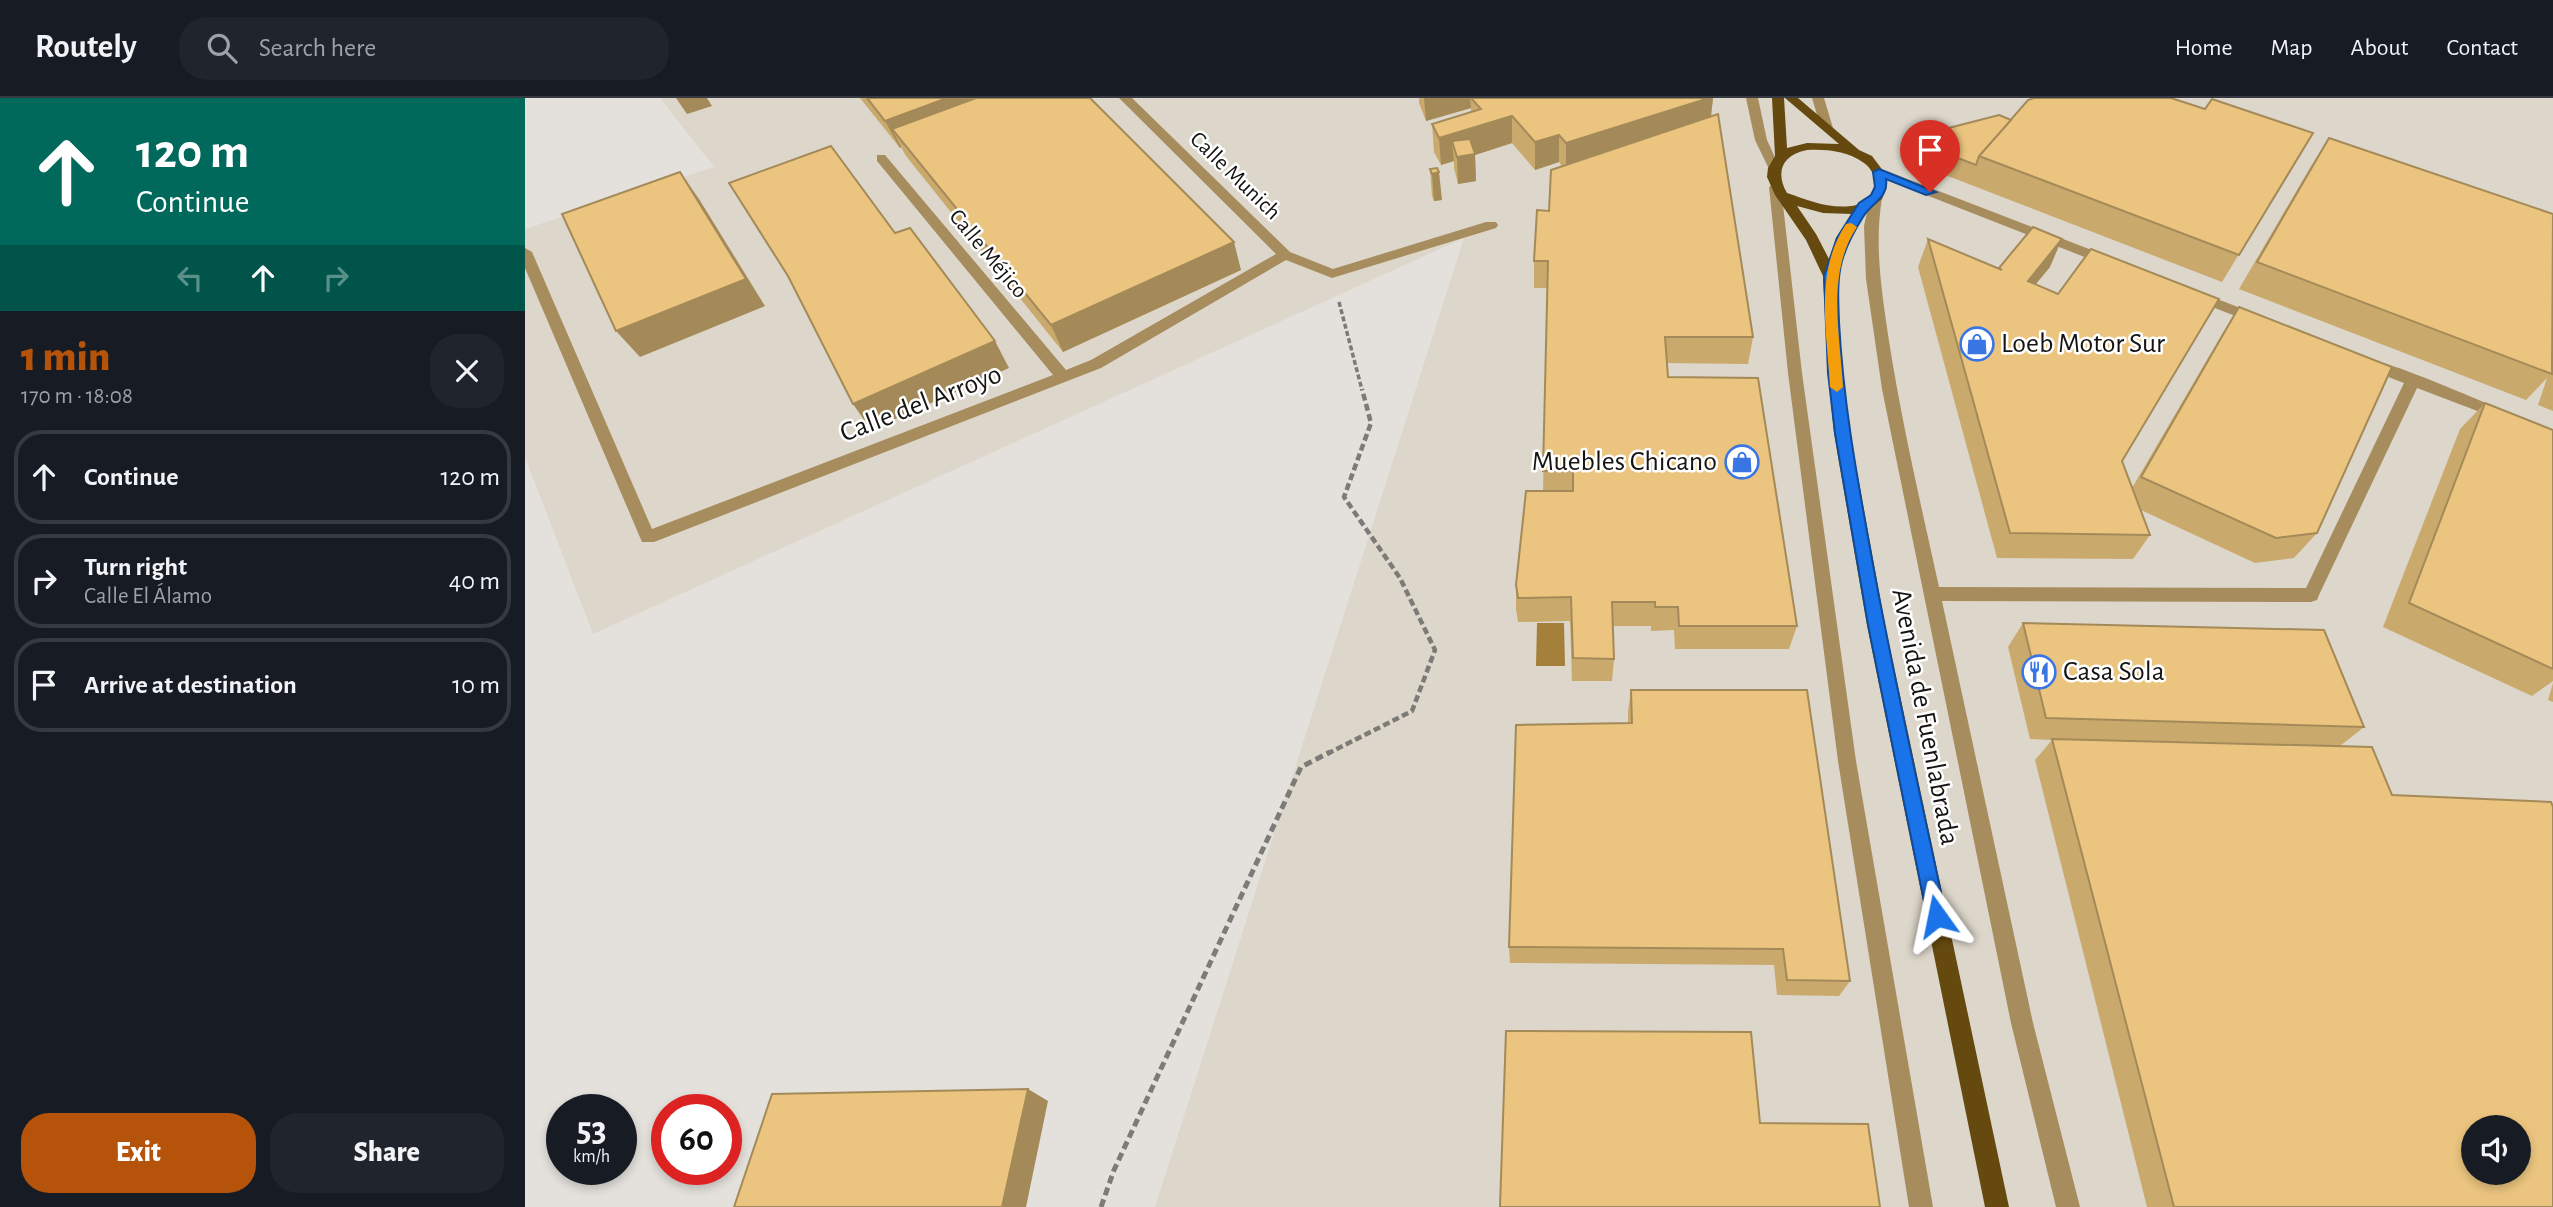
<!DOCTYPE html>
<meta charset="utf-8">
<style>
body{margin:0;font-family:"Alegreya Sans",sans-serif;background:#20242c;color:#f1f3f6;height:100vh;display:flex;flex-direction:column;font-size:26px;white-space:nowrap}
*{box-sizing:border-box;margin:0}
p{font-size:23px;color:#9ea1a6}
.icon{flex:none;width:38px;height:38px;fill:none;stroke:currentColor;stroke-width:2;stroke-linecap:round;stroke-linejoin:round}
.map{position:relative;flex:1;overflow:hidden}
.drawer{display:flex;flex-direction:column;background:#171b24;width:525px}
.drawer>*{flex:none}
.guide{background:#00695c;color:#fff;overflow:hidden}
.buttons{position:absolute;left:1936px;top:1017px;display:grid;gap:14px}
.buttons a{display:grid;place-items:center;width:70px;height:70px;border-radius:50%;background:#171b24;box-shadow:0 4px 10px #0003;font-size:35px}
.speed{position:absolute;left:21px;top:996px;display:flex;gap:14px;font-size:35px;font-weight:700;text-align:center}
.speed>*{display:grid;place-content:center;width:91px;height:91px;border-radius:50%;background:#171b24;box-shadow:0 4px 10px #0003;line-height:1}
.speed small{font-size:18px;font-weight:400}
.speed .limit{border:10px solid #d22;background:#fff;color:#111}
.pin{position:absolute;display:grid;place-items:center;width:60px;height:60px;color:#fff;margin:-72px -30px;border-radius:50% 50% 50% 0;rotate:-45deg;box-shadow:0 0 7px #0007}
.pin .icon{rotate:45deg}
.me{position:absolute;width:77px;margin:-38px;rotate:348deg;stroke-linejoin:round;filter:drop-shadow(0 0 5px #0008)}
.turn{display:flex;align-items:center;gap:24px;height:147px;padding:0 21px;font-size:32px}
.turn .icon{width:91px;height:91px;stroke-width:2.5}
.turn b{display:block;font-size:49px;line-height:60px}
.lanes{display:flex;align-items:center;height:66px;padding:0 21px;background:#0003;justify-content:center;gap:35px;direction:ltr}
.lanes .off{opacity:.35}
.round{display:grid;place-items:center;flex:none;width:74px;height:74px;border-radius:28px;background:#20242c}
.head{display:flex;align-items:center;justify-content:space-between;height:119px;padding:0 21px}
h1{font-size:42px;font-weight:800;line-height:52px;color:#b45309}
.action{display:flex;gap:14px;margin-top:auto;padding:14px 21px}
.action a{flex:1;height:80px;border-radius:28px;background:#b45309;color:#fff;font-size:28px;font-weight:800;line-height:80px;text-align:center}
.action a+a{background:#20242c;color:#f1f3f6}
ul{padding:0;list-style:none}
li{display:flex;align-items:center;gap:21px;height:94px;margin:0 14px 10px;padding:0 7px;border:4px solid #363941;border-radius:28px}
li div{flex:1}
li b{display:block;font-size:26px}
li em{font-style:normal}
header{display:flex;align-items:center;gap:42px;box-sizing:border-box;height:98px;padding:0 35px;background:#171b24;border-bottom:2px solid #363941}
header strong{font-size:33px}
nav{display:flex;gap:38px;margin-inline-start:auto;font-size:24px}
.search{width:490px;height:63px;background:#20242c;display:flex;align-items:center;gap:18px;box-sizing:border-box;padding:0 24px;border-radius:28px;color:#9ea1a6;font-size:26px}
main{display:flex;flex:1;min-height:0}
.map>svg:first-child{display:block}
.built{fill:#ddd6ca;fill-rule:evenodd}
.water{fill:#a4803a}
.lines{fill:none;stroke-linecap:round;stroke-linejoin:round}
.path-far2{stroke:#7d7b77;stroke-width:3.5;stroke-dasharray:5 2.5;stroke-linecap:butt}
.path-far1{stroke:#7d7b77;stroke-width:4.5;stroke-dasharray:7 3.5;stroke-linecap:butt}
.path{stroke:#7d7b77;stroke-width:5;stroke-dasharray:8 4.5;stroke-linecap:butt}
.street{fill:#a78c5e;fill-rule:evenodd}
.primary{fill:#65490e;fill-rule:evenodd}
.wall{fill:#caa96d}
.shaded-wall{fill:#a48a59}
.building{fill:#ebc57f;stroke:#a48a59;stroke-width:2;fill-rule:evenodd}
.route{fill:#1a73e8;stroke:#114b97;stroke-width:2}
.slow{fill:#f59e0b}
.labels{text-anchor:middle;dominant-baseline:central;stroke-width:5;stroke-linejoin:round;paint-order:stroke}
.far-street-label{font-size:23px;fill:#151412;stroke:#fff}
.poi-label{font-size:28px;fill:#151412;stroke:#fff;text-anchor:start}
.street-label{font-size:28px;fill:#151412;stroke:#fff}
</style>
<header>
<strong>Routely</strong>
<div class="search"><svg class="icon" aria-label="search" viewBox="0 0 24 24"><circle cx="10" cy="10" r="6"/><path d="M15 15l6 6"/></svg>Search here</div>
<nav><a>Home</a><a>Map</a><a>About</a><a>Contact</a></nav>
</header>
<main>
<section class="drawer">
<div class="guide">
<div class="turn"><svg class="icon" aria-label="ahead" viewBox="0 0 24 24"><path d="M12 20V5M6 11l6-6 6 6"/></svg><div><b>120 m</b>Continue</div></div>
<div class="lanes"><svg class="icon off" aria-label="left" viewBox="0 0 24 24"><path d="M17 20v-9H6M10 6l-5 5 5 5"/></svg><svg class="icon" aria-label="ahead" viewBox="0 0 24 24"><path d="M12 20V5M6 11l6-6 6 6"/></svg><svg class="icon off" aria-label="right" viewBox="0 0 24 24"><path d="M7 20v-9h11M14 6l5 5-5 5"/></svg></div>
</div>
<div class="head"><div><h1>1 min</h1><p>170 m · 18:08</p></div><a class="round"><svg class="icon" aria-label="close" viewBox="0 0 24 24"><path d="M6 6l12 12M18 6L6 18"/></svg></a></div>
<ul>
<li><svg class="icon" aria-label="ahead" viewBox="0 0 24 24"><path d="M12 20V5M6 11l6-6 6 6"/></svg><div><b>Continue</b></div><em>120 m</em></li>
<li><svg class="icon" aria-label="right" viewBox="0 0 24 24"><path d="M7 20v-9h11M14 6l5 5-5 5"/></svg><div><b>Turn right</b><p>Calle El Álamo</p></div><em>40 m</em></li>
<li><svg class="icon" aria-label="arrive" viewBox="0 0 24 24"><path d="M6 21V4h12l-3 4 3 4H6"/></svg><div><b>Arrive at destination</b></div><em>10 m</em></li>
</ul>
<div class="action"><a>Exit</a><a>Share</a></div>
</section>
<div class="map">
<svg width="2028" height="1109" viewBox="0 0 2028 1109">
<rect width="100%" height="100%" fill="#e4e1dc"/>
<path class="built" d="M135,0H2028V1109H630L939,140L68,536L0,359V131L189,69ZM1948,1029H1993V1074H1948Z"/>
<polygon class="water" points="1012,525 1039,525 1040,568 1011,568"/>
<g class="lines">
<polyline class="path-far2" points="814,204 837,292"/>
<polyline class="path-far1" points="802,656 887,613 910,552 875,480 819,399 846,325 837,291"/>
<polyline class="path" points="576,1109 589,1072 776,669 805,654"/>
<g class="street">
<polygon points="594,0 607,0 765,154 808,171 961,124 971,124 973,127 971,130 807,180 761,162 576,270 129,444 117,444 0,170 0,150 7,154 127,431 528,277 352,63 352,57 360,57 541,272 566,262 751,156"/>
<polygon points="1221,0 1233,0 1242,42 1254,68 1252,71 1244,71 1230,42"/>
<polygon points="1287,0 1299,0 1308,30 1306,33 1296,30"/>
<polygon points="1354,70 1590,161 1592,164 1590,167 1580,167 1350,77 1348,74"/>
<polygon points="1250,85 1256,89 1277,275 1331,663 1408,1109 1384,1109 1313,663 1263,275 1244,89"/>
<path d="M1351,96L1357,100C1349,148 1357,195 1364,243C1377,326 1396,407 1414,489L1781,490L1879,285L1840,270L1838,266L1840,262C1855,258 1959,305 1981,313L1984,317L1976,322L1892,290L1794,497L1792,502L1786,504L1417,503L1508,925L1555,1109H1531L1486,925L1357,291L1341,181L1339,128L1345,100Z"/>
<polygon points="1669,192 1736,218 1738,221 1731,226 1664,200 1664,194"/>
</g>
<path class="primary" d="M1247,0H1259L1262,50L1282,45L1314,46L1260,0H1273L1334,52L1347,58L1362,78V89L1357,101L1343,112L1325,140L1312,178L1317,275L1325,335L1360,527L1484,1109H1460L1342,527L1309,335L1303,275L1298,178L1281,142L1250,97L1242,79L1243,70L1250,58ZM1282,52C1301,51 1323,53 1339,65C1359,80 1348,105 1326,108C1303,111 1283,102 1262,95C1250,74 1257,57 1282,52ZM1272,108L1298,115L1327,116L1311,140L1304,161L1291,136Z"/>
</g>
<g class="wall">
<polygon points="335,0 565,0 716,172 538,254 381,58 376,49 375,50"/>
<polygon points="894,0 1188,0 1186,19 1228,239 1223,266 1142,265 1143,279 1272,528 1264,551 1150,551 1149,532 1126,533 1126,528 1087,528 1089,561 1087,583 1047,583 1045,523 993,524 991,511 991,487 1018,393 1022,190 1009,190 1009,163 1037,68 1034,64 1010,72 987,45 950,57 951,83 933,86 929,70 929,63 916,67 909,54 907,26 946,14 946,10 901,23 894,5"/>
<polygon points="1680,11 1788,35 1697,184 1397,68 1404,49 1486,22"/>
<polygon points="1804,40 2028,116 2028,313 2013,307 2022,280 2001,302 1714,191 1786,68"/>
<polygon points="905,71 917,102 909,103 907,98"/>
<polygon points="1403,141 1473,171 1474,170 1525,169 1510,186 1597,363 1607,390 1697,236 1714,209 1792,435 1769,460 1730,465 1616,412 1625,437 1608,461 1472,460 1393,169"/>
<polygon points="1960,305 2028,571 2028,583 2007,598 1858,529 1935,331"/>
<polygon points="1498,525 1839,629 1815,648 2028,1109 1622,1109 1510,662 1527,642 1505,641 1483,549"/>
<polygon points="2028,585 2028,604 2023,602"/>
<polygon points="1106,592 1325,883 1314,898 1252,897 1249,867 985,865 984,849 1103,625 1103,614"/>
</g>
<g class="shaded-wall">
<polygon points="151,0 182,0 187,8 162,16"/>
<polygon points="422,0 482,0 367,31 376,49 375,50 360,23"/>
<polygon points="899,0 945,0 946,10 901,23"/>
<polygon points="1184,0 1188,0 1185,26 1041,73 1041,45"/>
<polygon points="987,18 987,45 950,57 951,83 933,86 932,59 927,43 929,63 916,67 914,40"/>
<polygon points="1034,37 1034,64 1010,72 1010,44"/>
<polygon points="155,74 174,101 240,208 115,259 91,233"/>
<polygon points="914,74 917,102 909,103 907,76"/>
<polygon points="1537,141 1525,169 1491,210 1503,183"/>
<polygon points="709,144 716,172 538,254 526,227"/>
<polygon points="470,243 484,270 346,332 328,306"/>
<polygon points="503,991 523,1003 501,1109 477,1109"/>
</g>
<g class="building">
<polygon points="342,0 422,0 360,23"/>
<polygon points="451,0 565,0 709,144 526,227 367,31"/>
<polygon points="946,0 1184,0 1041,45 1034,37 1010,44 987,18 914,40 907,26 956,11"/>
<polygon points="1509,0 1646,0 1680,11 1687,1 1788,35 1714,157 1454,58 1503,2"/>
<polygon points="1193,16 1228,239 1140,239 1143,279 1233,280 1272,528 1154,528 1153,509 1130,509 1130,504 1087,504 1089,561 1048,560 1046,499 993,500 991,487 1001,393 1048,393 1048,372 1018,373 1023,163 1009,163 1012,112 1024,113 1026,72"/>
<polygon points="1474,17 1486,22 1454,58 1451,67 1404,49 1420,31"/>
<polygon points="1804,40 2028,116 2027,276 1732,164"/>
<polygon points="945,41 950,56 932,59 927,43"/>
<polygon points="306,48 370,135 385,130 470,243 328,306 263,178 204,85"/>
<polygon points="912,70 914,74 907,76 905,71"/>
<polygon points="155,74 221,181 91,233 37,116"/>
<polygon points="1508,129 1537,141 1503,183 1533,196 1566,151 1694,201 1597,363 1625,437 1485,435 1403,141 1477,172 1474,170"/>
<polygon points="1714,209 1867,269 1792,435 1751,440 1616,379"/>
<polygon points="1960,305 2028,332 2028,571 1884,505"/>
<polygon points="1498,525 1799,532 1839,629 1521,620"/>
<polygon points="1106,592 1282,592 1325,883 1262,882 1258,851 984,849 991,627 1107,625"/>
<path d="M1527,641L1847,649L1867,697L2026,704L2028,709V1109H1649ZM1948,1029H1993V1074H1948Z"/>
<polygon points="981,933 1226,934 1235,1025 1343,1026 1355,1109 975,1109"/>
<polygon points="503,991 477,1109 209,1109 247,996"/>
</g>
<path class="route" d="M1354,71L1411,94L1401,97L1361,81C1364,100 1346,105 1338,119C1312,160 1312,177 1314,224C1318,301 1331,374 1345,450C1367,573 1395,695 1421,818L1418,824L1412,827L1405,824L1402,818L1343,527L1310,335L1303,275L1299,178L1312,140L1334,105L1346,97L1350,89L1348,74Z"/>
<path class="slow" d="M1326,125L1332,129C1301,175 1315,236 1318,289L1312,294L1305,289C1302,234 1289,174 1321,126Z"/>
<defs>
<symbol id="shop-ring" viewBox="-11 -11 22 22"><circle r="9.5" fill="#fff" stroke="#3a75e4" stroke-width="1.5"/><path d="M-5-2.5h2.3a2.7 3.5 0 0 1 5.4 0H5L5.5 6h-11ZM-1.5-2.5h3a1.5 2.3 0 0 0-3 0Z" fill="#3a75e4"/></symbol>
<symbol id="restaurant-ring" viewBox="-11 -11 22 22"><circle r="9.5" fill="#fff" stroke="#3a75e4" stroke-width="1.5"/><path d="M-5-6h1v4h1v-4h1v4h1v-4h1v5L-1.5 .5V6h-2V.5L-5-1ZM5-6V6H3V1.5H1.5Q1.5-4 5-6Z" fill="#3a75e4"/></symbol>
</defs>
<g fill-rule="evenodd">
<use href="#shop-ring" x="1433" y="227" width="38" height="38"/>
<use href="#shop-ring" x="1198" y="345" width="38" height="38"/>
<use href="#restaurant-ring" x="1495" y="555" width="38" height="38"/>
</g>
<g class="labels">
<g class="far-street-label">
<text transform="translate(710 78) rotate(44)">Calle Munich</text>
<text transform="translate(463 156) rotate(50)">Calle Méjico</text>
</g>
<g class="poi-label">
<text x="1476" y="246">Loeb Motor Sur</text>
<text x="1192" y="364" text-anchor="end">Muebles Chicano</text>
<text x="1538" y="574">Casa Sola</text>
</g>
<g class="street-label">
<text transform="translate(396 306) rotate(-21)">Calle del Arroyo</text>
<text transform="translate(1400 619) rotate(79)">Avenida de Fuenlabrada</text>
</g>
</g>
</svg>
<div class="buttons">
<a><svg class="icon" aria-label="sound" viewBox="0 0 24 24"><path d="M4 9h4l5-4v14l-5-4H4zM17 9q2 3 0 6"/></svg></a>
</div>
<div class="speed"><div>53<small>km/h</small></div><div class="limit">60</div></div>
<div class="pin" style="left:1405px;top:94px;background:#d93025"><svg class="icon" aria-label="arrive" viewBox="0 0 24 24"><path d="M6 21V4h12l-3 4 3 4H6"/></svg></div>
<svg class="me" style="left:1412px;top:818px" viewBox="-20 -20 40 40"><path d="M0-17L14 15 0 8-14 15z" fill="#1a73e8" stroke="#fff" stroke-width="4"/></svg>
</div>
</main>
